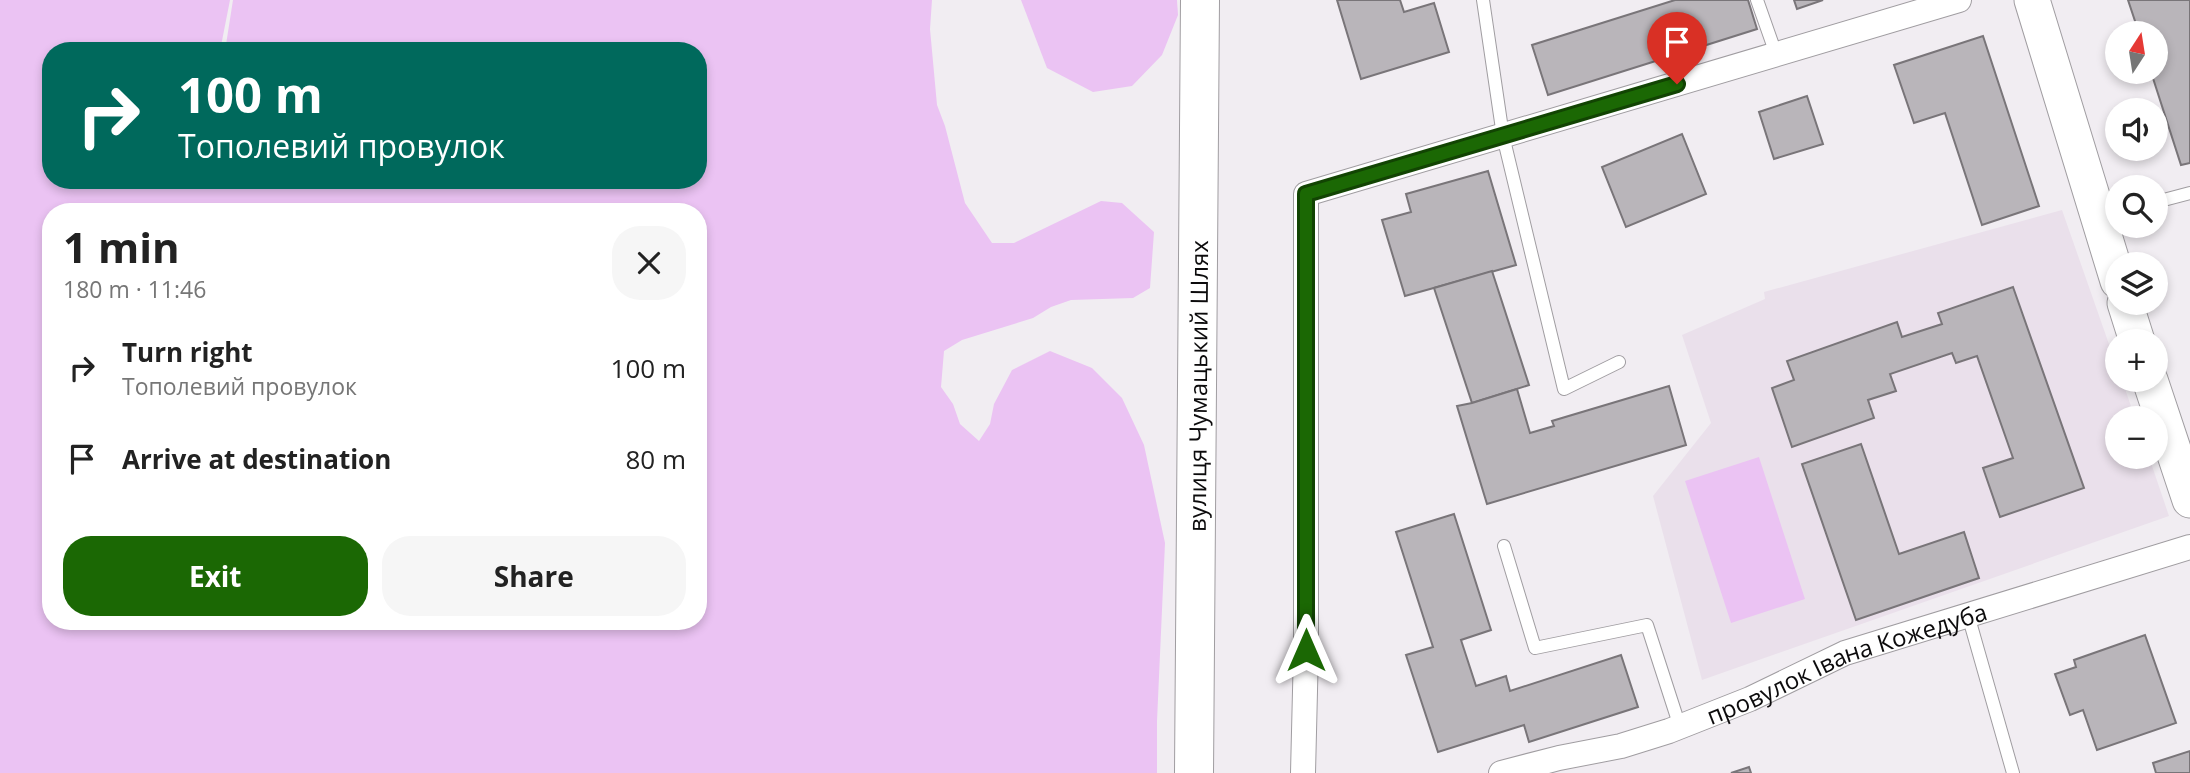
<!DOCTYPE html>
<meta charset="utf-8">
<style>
body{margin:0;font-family:"Open Sans",sans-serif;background:#f6f6f6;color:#222;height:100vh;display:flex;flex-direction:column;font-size:26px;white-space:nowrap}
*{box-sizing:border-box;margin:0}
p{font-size:23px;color:#767676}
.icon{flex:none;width:38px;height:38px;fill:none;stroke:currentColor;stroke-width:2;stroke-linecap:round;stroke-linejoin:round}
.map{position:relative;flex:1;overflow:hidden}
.side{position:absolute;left:42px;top:203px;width:665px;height:427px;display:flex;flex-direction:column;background:#fff;border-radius:28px;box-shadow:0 4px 10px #0003}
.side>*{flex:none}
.hud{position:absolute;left:42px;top:42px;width:665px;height:147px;border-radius:28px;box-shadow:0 4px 10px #0003;background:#00695c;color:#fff;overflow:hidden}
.needle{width:46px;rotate:12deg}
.controls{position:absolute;left:2105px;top:21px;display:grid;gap:14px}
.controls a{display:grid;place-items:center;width:63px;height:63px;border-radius:50%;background:#fff;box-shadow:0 4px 10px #0003;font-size:35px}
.pin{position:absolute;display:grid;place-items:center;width:60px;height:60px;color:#fff;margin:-72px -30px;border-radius:50% 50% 50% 0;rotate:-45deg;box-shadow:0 0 7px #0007}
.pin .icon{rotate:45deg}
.me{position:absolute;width:77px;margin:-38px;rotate:0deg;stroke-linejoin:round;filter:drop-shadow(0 0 5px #0008)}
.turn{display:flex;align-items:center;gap:24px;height:147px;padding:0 21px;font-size:32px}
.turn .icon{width:91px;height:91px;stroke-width:2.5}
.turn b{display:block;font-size:49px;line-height:60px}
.round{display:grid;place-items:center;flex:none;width:74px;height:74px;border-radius:28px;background:#f6f6f6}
.headline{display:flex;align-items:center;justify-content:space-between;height:119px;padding:0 21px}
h1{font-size:42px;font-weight:700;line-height:52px}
.button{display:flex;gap:14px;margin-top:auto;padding:14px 21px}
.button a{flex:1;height:80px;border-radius:28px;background:#1b6804;color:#fff;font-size:28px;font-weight:700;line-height:80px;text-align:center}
.button a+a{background:#f6f6f6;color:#222}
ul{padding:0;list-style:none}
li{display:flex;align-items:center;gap:21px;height:91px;padding:0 21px}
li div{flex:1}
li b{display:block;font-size:26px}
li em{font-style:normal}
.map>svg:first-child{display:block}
.built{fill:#eae0eb}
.green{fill:#ebc3f3;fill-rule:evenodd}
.building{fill:#b9b5ba;stroke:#797579;stroke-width:2}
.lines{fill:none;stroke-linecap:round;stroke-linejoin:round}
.lane-casing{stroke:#a09da1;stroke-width:14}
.street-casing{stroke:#a09da1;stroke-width:26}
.secondary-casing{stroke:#a09da1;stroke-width:37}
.highway-casing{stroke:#a09da1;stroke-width:40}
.lane{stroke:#fff;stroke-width:12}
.street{stroke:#fff;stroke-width:24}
.secondary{stroke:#fff;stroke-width:35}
.highway{stroke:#fff;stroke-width:38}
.route-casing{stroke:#124403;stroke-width:18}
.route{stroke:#1b6804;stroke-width:12}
.labels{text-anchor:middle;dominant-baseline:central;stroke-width:6;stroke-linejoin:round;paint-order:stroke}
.street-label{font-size:24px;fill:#0c0b0c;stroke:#f1edf2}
</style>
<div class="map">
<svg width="2190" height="773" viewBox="0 0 2190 773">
<rect width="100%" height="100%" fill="#f1edf2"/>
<polygon class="built" points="2062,210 2117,367 2118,380 2122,380 2135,418 2118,418 2118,457 2149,457 2169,516 1702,680 1653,496 1711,423 1682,335 1765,299 1764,292"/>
<g class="green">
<path d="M0,0H230L220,51H51V180H698V51H225L233,0H932L930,29L937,105L945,126L965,203L992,243H1014L1101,201L1122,203L1154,232L1150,288L1133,298L1071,300L1051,307L1033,318L962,340L944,351L941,387L953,404L960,424L979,441L990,424L994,404L1012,370L1050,351L1092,368L1122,398L1144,445L1165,543L1157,721V773H0ZM51,212H698V621H51Z"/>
<polygon points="1021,0 1177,0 1178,15 1162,55 1132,86 1093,92 1047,68"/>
<polygon points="1759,457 1805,599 1731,623 1685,481"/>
</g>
<g class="building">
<polygon points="1337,0 1400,0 1404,12 1434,3 1449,52 1361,79"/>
<polygon points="1675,0 1748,0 1757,29 1548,95 1532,45"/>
<polygon points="1794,0 1823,0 1797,9"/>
<polygon points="2128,0 2190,0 2190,163 2181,165 2151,72 2156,72 2156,33 2139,33"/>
<polygon points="1983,36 2039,206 1982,225 1945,113 1914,123 1894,65"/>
<polygon points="1807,96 1823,144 1774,159 1759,112"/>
<polygon points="1682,134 1706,194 1626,227 1602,167"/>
<polygon points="1488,171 1516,265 1405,296 1382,220 1411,212 1406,194"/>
<polygon points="1492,271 1529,385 1472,403 1434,288"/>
<polygon points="2013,287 2084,488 2000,517 1983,468 2013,458 1977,356 1956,363 1952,353 1890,374 1896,391 1868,400 1874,418 1792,447 1772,388 1794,380 1787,361 1897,322 1902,337 1942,324 1938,313"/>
<polygon points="1669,386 1686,445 1487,504 1457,406 1472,403 1517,389 1530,433 1554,426 1552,421"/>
<polygon points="1861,444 1899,554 1964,532 1979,578 1856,620 1802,464"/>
<polygon points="1454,514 1491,630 1461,640 1476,686 1506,676 1510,691 1621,655 1638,707 1529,742 1524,725 1438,752 1406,655 1433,647 1396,532"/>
<polygon points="2145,635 2176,723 2097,750 2083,710 2070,715 2055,674 2076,667 2074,660"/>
<polygon points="2190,751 2190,773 2156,773 2153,763"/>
<polygon points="1749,767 1751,773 1731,773"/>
</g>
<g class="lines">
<defs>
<g id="lane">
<polyline points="1483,0 1503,136 1564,389 1619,362"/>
<polyline points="1757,0 1776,54"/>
<polyline points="2156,202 2190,193"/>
<polyline points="1504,546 1535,648 1647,625 1680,727"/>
<polyline points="1968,615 2013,773"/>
</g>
<g id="street">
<polyline points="1303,773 1306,650 1306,194 1959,0"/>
<path id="s1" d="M1501,773L1559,758L1621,746L1669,731L1750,699L1845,653L2190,547"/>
</g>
<g id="secondary">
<polyline points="2032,0 2118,281"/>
<polyline points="2125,303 2137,341"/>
<polyline points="2150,380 2190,500"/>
</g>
<g id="highway">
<path id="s2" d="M1194,773L1200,0"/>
</g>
</defs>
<use href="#lane" class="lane-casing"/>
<use href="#street" class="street-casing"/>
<use href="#secondary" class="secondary-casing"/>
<use href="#highway" class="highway-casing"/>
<use href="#lane" class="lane"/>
<use href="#street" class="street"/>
<use href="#secondary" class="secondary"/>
<use href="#highway" class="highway"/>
</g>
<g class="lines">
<defs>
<polyline id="route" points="1306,650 1306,194 1677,84"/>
</defs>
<use href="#route" class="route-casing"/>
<use href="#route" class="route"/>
</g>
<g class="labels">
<g class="street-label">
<text stroke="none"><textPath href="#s2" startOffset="387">вулиця Чумацький Шлях</textPath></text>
<text stroke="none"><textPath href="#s1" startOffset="364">провулок Івана Кожедуба</textPath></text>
</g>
</g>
</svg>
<div class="controls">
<a><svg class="needle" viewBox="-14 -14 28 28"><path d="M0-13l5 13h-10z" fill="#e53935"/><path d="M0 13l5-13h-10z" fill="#767676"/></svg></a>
<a><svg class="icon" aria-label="sound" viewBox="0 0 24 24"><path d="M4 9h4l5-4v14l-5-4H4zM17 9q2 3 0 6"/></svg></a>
<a><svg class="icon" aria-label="search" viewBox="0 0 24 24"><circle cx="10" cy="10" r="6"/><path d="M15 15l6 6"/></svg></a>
<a><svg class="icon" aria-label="layers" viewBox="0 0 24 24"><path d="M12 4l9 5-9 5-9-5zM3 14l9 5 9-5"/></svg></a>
<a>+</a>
<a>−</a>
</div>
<div class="pin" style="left:1677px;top:84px;background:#d93025"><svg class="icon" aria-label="arrive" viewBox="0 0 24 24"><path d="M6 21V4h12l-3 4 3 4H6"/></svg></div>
<svg class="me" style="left:1306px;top:650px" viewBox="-20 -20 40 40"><path d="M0-17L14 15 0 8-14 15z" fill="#1b6804" stroke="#fff" stroke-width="4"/></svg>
<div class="hud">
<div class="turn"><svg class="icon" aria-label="right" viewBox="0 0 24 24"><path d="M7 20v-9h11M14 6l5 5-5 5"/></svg><div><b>100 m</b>Тополевий провулок</div></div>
</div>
<section class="side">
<div class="headline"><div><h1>1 min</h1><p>180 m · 11:46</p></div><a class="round"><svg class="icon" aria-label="close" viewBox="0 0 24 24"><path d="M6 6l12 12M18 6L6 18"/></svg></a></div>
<ul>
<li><svg class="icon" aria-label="right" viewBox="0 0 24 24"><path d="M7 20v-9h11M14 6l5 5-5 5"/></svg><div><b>Turn right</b><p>Тополевий провулок</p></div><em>100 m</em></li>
<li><svg class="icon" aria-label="arrive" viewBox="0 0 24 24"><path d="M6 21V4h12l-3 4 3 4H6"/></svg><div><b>Arrive at destination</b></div><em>80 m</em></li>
</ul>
<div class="button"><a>Exit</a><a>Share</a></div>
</section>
</div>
